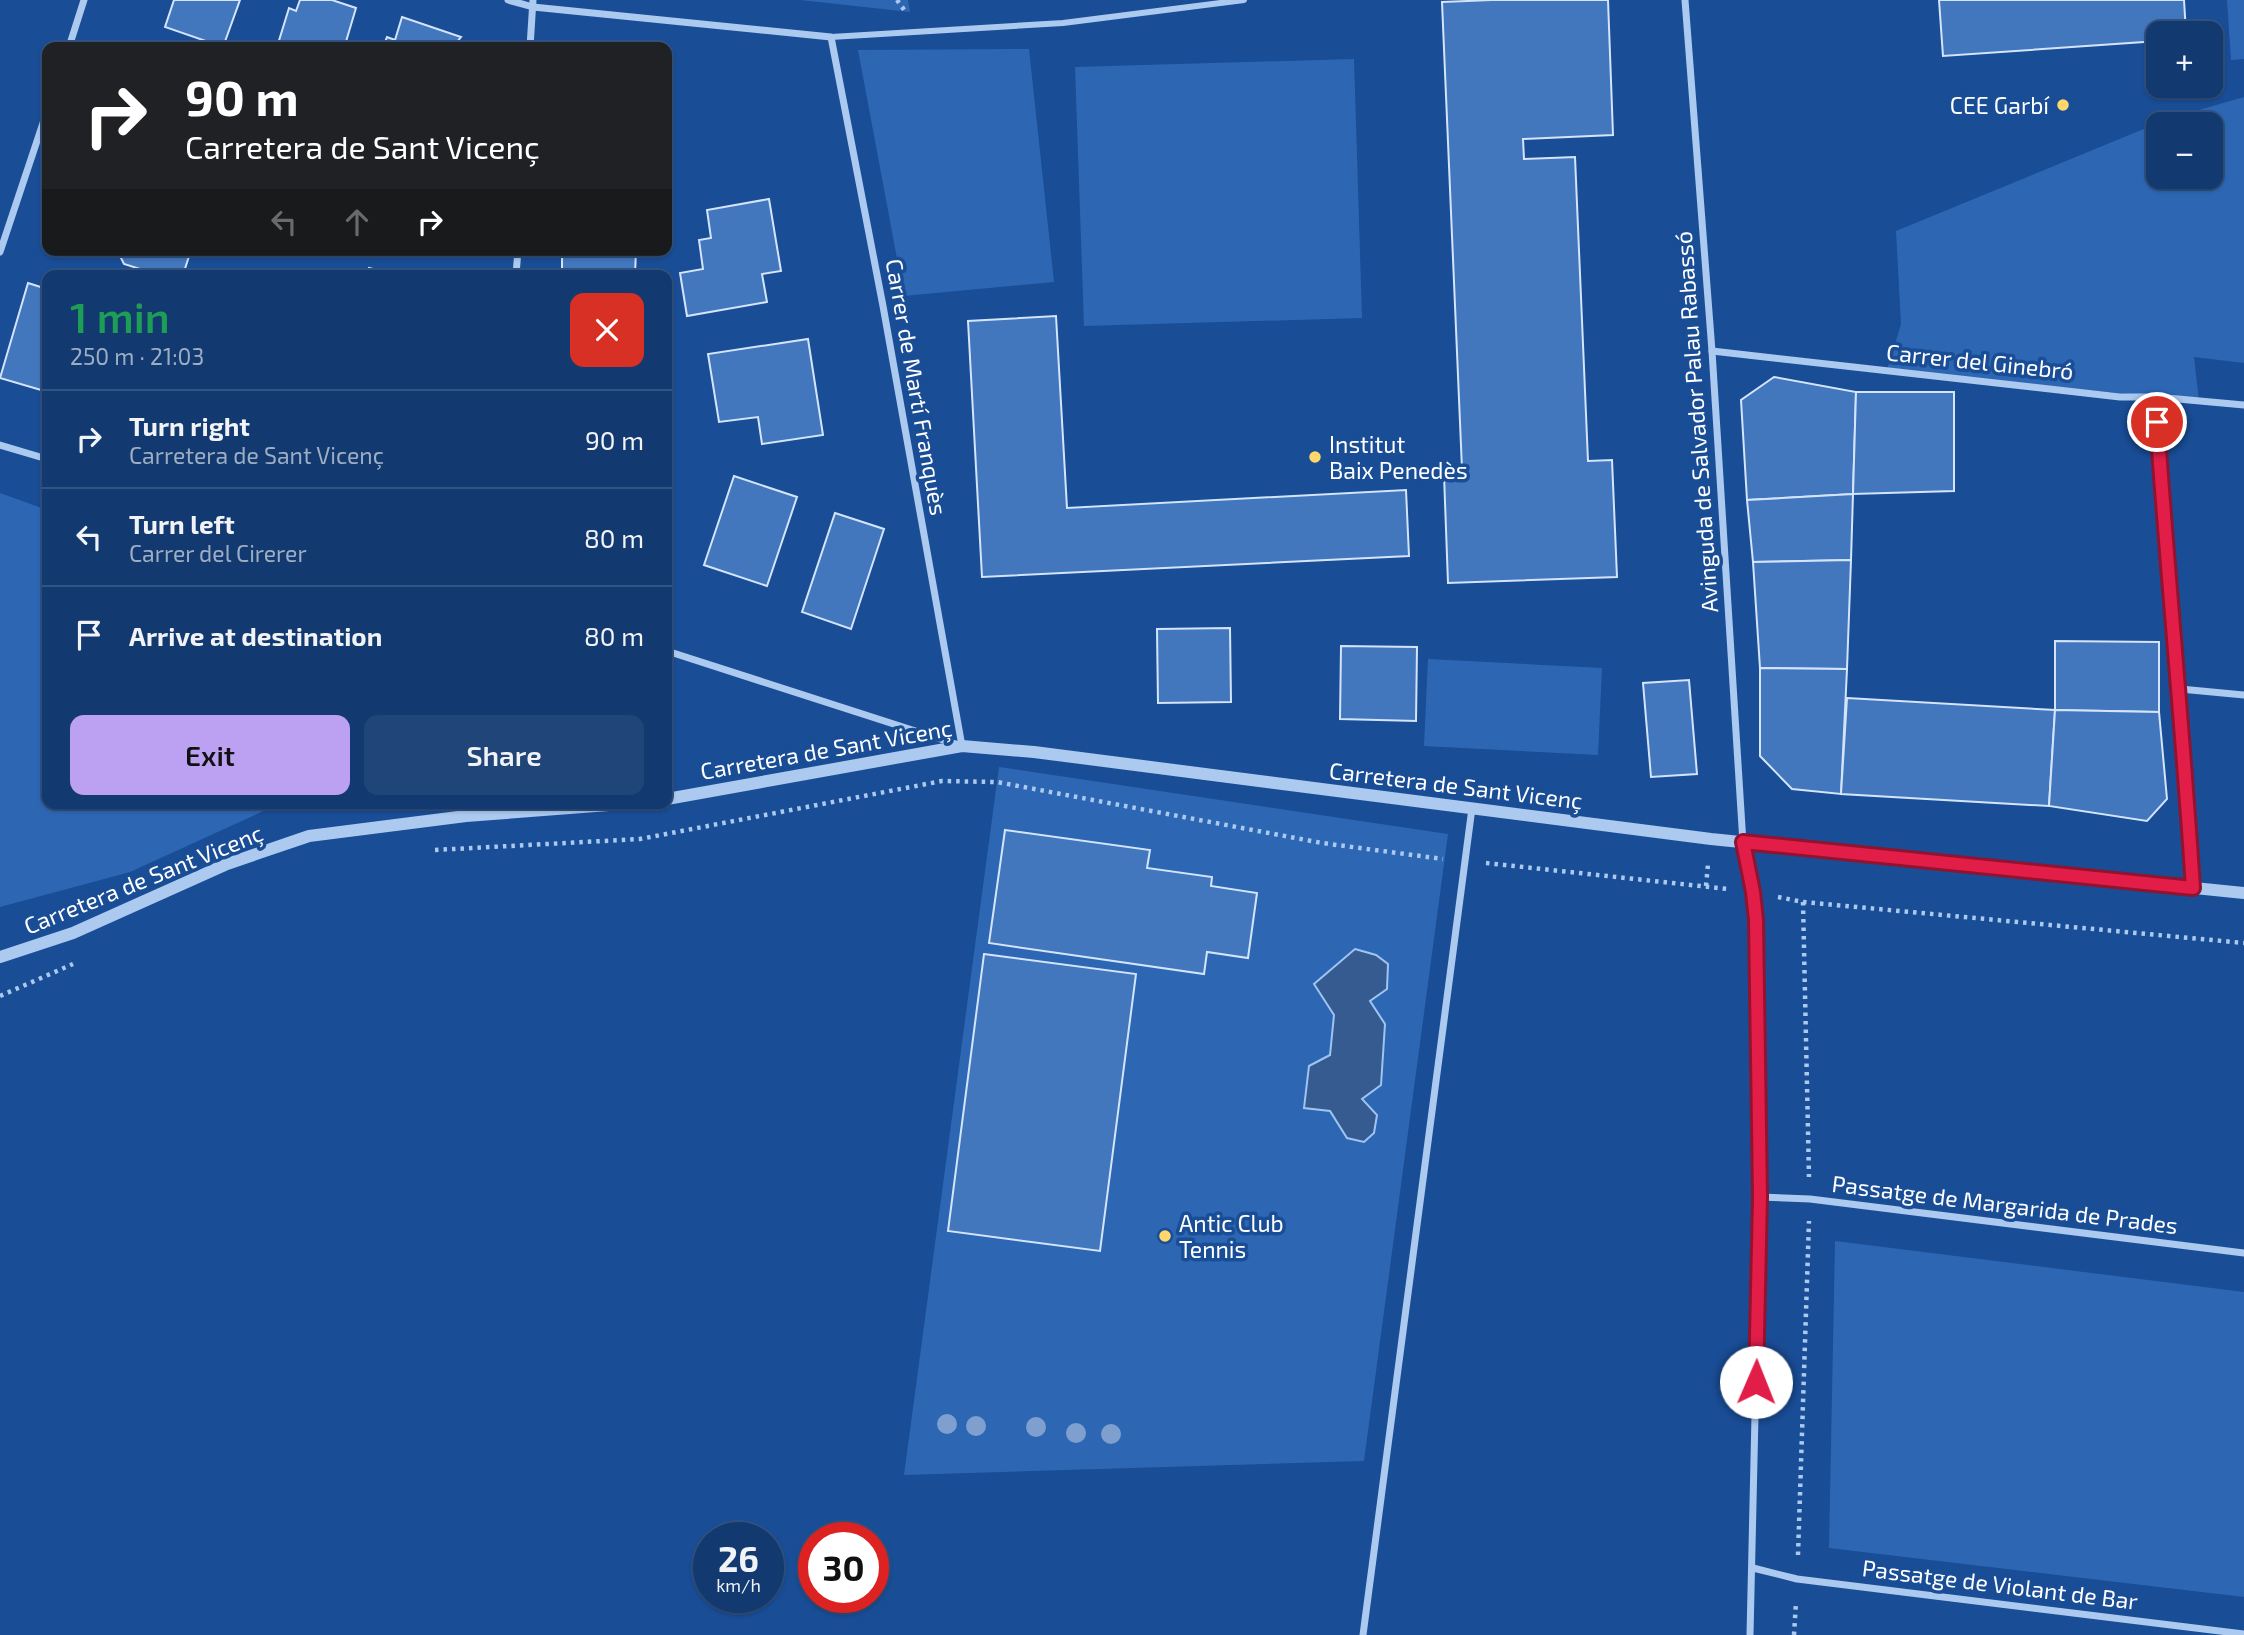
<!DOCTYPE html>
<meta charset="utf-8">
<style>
body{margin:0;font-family:"Exo 2",sans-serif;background:#204578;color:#f1f3f6;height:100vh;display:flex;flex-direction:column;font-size:26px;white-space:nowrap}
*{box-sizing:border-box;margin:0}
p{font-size:23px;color:#9dadc3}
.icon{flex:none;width:38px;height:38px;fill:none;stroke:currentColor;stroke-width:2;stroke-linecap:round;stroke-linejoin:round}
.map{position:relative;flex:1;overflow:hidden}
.side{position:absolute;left:42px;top:270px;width:630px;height:539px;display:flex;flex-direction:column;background:#133a70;border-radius:14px;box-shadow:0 2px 5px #0004,0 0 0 2px #325483}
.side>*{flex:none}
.hud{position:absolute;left:42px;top:42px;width:630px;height:214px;border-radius:14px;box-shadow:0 2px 5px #0004,0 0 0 2px #325483;background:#202124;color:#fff;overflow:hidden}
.controls{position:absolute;left:2146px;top:21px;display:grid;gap:14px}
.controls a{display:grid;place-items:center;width:77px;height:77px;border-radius:14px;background:#133a70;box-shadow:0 2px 5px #0004,0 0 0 2px #325483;font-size:35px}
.speed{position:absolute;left:693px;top:1522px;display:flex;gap:14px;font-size:35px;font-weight:700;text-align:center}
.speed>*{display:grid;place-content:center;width:91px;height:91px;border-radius:50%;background:#133a70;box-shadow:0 2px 5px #0004,0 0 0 2px #325483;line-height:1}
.speed small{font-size:18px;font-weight:400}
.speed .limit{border:10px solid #d22;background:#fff;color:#111}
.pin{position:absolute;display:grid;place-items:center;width:60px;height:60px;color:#fff;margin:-30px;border:4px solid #fff;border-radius:50%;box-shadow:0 2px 7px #0007}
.me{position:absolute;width:77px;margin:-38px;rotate:1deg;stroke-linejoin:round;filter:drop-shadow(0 0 5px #0008)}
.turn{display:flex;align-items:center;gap:24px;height:147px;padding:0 28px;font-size:32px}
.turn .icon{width:91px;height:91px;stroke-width:2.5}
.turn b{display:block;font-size:49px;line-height:60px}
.lanes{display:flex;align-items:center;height:66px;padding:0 28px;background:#0003;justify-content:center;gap:35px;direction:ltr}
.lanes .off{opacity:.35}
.round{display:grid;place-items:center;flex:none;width:74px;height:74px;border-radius:14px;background:#204578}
.head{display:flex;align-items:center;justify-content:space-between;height:119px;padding:0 28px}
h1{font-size:42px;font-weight:600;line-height:52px;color:#1e9e55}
.action{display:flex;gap:14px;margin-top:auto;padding:14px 28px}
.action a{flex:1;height:80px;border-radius:14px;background:#bca0f2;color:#111;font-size:28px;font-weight:600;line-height:80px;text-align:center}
.action a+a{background:#204578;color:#f1f3f6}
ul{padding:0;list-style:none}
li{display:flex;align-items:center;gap:21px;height:98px;padding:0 28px;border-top:2px solid #325483}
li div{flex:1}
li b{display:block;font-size:26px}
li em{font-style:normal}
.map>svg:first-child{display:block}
.green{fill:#2d67b4;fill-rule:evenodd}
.water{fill:#365b90;stroke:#9fc4f2;stroke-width:2}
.building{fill:#4277bd;stroke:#d3e4fb;stroke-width:2}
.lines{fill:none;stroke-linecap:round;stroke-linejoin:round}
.path{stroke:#acc9f0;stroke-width:4.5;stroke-dasharray:3.5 5;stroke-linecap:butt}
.pedestrian{stroke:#acc9f0;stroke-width:6}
.minor{stroke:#acc9f0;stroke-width:7}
.tertiary{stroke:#acc9f0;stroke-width:12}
.tree{fill:#7fa0ce}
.route-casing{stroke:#92132f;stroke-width:18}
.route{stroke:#e11d48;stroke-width:12}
.poi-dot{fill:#ffd76b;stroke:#194d96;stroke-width:2.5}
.labels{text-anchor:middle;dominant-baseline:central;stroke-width:7;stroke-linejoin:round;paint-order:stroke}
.poi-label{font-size:23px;fill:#fff;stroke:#194d96;text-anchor:start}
.street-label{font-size:23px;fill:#fff;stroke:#194d96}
</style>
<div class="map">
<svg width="2244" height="1635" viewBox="0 0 2244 1635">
<rect width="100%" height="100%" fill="#194d96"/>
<g class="green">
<polygon points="800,0 908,0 910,12"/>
<polygon points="2227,0 2244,0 2244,59 2231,60"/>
<polygon points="1029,49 1054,282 904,296 858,50"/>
<polygon points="1354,59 1362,318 1084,326 1075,67"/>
<path d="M2244,97V363L2194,357L2199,401L1887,370L1901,324L1896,231L2168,119ZM2158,124H2210V177H2158Z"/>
<polygon points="0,493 47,510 47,803 281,803 130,872 0,907"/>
<polygon points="1428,659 1602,668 1598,755 1424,746"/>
<polygon points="999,767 1448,834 1364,1461 904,1475"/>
<polygon points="1835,1241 2244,1292 2244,1597 1829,1548"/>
</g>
<polygon class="water" points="1355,949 1376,955 1388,964 1387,989 1370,1001 1385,1024 1381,1085 1362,1099 1377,1115 1374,1133 1364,1142 1347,1138 1330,1111 1304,1108 1309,1066 1330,1055 1334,1015 1314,984"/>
<g class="building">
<polygon points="174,0 240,0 223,47 165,27"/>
<polygon points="300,0 332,0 356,8 345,45 338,43 336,47 277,47 289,8 296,11"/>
<polygon points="1492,0 1608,0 1613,135 1523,139 1524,159 1575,157 1588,461 1612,460 1617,577 1448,583 1444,475 1462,469 1442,2"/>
<polygon points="1939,0 2184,0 2186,33 2158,33 2158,41 1943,56"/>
<polygon points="402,17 461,37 457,42 474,47 383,47 387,37 395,40"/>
<polygon points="769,199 781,271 762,274 767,302 687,316 680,273 703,269 699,240 711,238 707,210"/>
<polygon points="117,250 191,250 183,275 159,275 124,264"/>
<polygon points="562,250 636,250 635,275 562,275"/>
<polygon points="369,268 397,275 367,275"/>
<polygon points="28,283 47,289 47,371 41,390 0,378"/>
<polygon points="1056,316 1067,508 1406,490 1409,556 982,577 968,321"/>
<polygon points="808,339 823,435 762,444 758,417 719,422 708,354"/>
<polygon points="1774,377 1856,392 1853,494 1747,500 1741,400"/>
<polygon points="1856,392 1954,392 1954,491 1853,494"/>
<polygon points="734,476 797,497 767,586 704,565"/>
<polygon points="1853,494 1851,560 1753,562 1747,500"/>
<polygon points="835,513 884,529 851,629 802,612"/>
<polygon points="1851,560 1847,669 1760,668 1753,562"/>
<polygon points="1230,628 1231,702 1158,703 1157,629"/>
<polygon points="2055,641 2159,642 2159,712 2055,710"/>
<polygon points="1341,646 1417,647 1416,721 1340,719"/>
<polygon points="1760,668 1847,669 1841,794 1792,789 1760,756"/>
<polygon points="1689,680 1697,774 1651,777 1643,683"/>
<polygon points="1847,698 2055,710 2049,806 1841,794"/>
<polygon points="2055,710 2159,712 2167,799 2147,821 2049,806"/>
<polygon points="1005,830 1150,850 1147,868 1212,877 1211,886 1257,893 1248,958 1207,952 1204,974 989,943"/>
<polygon points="984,954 1136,974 1100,1251 948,1231"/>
</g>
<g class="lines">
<g class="path">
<polyline points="897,0 905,11"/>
<polyline points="435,850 640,839 942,781 997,782 1322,843 1443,859"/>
<polyline points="1486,863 1728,889"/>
<polyline points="1706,886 1708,864"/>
<polyline points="1778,897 1803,902 2244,943"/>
<polyline points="1803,902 1809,1177"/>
<polyline points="0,996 73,964"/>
<polyline points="1798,1555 1809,1221"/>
<polyline points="1794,1635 1796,1602"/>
</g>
<polyline class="pedestrian" points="831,37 1063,23 1244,0"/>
<g class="minor">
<polyline points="508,0 533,7 831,37 883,306 962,746 667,651"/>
<polyline points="1685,0 1712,351 1743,843 1753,892 1756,920 1760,1197 1750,1635"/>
<polyline points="69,47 84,0"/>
<polyline points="530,47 533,0"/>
<polyline points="0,252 47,111"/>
<polyline points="516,275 518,250"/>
<polyline points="1712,351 2120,397 2156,397 2244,405"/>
<polyline points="2156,397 2174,650 2180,689 2193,888"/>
<polyline points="0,445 47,459"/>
<polyline points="2180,689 2244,695"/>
<polyline points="1760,1197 1810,1199 2244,1253"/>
<polyline points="1753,1568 1797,1579 2244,1634"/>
<polyline points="1363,1635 1472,808"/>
</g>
<g class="tertiary">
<polyline points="667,799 962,746 1034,752 1711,839 2244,893"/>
<polyline points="0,957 73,933 227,864 309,836 466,816 635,803"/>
</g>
</g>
<g class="tree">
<circle cx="947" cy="1424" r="10"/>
<circle cx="976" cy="1426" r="10"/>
<circle cx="1036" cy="1427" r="10"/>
<circle cx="1076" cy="1433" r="10"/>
<circle cx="1111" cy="1434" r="10"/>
</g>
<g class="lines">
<defs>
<path id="route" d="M1756,1382L1760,1197L1756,920L1753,892L1743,842L2193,888C2183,733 2168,578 2157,422"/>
</defs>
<use href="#route" class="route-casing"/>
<use href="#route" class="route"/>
</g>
<g class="poi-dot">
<circle cx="2063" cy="105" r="7"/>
<circle cx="1315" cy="457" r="7"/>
<circle cx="1165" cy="1236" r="7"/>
</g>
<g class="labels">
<g class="poi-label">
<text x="2049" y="105" text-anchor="end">CEE Garbí</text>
<text x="1329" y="444">Institut<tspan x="1329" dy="26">Baix Penedès</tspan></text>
<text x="1179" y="1223">Antic Club<tspan x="1179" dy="26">Tennis</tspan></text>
</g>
<g class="street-label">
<text transform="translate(1980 361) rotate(6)">Carrer del Ginebró</text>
<text transform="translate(917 387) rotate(80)">Carrer de Martí Franquès</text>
<text transform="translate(1696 422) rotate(-94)">Avinguda de Salvador Palau Rabassó</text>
<text transform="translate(826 749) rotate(-10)">Carretera de Sant Vicenç</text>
<text transform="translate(1456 785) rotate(7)">Carretera de Sant Vicenç</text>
<text transform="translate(143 879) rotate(-22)">Carretera de Sant Vicenç</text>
<text transform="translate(2005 1204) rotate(7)">Passatge de Margarida de Prades</text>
<text transform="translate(2000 1584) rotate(7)">Passatge de Violant de Bar</text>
</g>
</g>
</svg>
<div class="controls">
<a>+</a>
<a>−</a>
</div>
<div class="speed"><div>26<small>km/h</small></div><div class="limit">30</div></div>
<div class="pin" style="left:2157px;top:422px;background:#d93025"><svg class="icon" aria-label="arrive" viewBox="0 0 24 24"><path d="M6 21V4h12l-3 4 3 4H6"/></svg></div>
<svg class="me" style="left:1756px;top:1382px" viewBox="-20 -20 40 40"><circle r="19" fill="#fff"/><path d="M0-13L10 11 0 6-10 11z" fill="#e11d48"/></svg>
<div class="hud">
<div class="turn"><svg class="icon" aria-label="right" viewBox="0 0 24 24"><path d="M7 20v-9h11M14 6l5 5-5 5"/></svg><div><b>90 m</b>Carretera de Sant Vicenç</div></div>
<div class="lanes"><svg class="icon off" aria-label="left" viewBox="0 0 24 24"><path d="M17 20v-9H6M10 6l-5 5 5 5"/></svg><svg class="icon off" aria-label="ahead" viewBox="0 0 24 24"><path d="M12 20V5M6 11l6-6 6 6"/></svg><svg class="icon" aria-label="right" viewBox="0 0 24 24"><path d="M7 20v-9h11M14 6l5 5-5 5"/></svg></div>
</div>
<section class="side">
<div class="head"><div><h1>1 min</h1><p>250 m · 21:03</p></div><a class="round" style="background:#d93025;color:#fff"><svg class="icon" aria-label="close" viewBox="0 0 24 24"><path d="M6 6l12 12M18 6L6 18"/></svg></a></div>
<ul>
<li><svg class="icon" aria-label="right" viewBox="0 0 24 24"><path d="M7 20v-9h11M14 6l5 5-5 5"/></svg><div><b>Turn right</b><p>Carretera de Sant Vicenç</p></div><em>90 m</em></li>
<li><svg class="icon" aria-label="left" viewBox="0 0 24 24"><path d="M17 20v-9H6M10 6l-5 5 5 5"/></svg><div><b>Turn left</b><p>Carrer del Cirerer</p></div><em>80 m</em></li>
<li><svg class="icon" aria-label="arrive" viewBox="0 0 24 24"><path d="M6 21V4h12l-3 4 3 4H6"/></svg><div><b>Arrive at destination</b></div><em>80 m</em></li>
</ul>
<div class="action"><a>Exit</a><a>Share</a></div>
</section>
</div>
